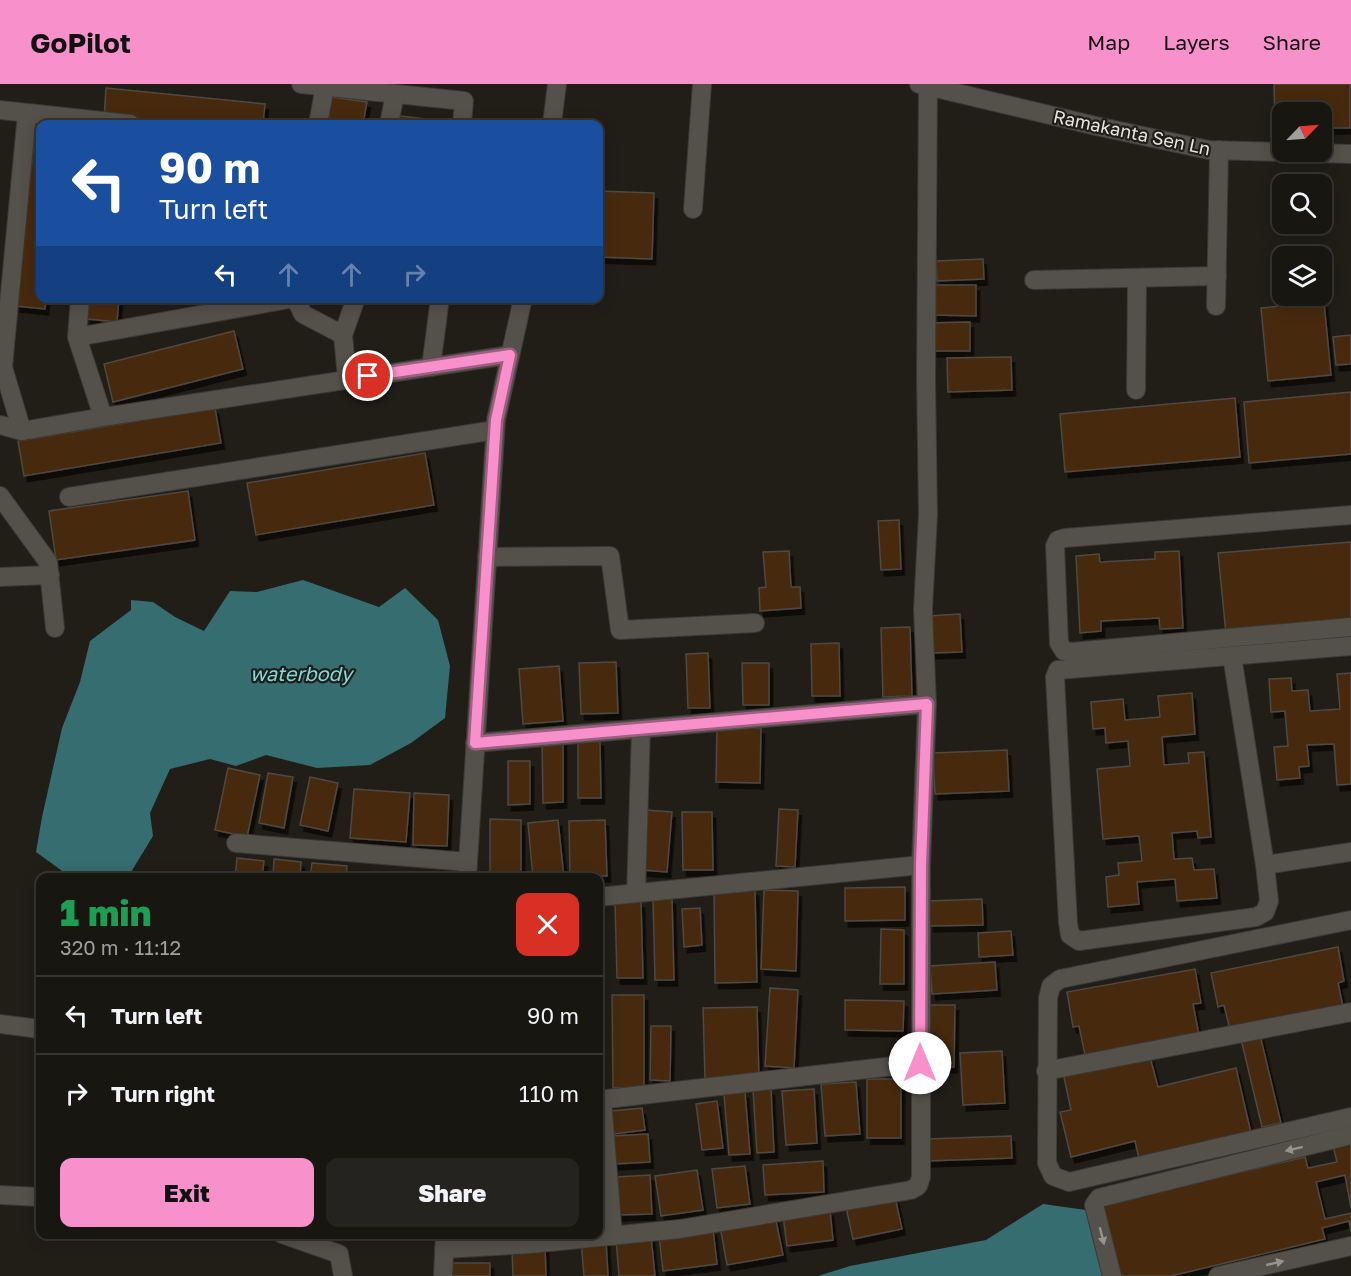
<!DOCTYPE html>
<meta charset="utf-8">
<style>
body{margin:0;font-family:"Golos Text",sans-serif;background:#25231f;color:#f1f3f6;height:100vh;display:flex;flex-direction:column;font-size:22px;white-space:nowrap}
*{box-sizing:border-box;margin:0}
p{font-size:20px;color:#9f9f9f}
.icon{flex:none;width:33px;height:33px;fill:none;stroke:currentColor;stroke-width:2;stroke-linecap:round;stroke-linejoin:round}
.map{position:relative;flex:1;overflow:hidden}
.side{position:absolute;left:36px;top:789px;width:567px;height:366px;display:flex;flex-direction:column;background:#181611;border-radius:12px;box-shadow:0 3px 15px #0003,0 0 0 2px #363531}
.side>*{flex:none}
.hud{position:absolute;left:36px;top:36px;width:567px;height:183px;border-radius:12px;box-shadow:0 3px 15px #0003,0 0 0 2px #363531;background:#1a4fa0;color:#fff;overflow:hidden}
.needle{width:39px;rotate:65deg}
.buttons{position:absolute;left:1272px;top:18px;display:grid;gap:12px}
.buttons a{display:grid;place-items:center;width:60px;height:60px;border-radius:12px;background:#181611;box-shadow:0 3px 15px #0003,0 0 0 2px #363531;font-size:30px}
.pin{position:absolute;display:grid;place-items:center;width:51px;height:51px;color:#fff;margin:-26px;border:3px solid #fff;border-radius:50%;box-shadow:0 2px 6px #0007}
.me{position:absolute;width:66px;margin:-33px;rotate:0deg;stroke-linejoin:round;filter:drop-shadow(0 0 4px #0008)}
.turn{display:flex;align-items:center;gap:21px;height:126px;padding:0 24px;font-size:27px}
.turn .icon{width:78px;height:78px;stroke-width:2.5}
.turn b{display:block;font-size:42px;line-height:51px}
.lanes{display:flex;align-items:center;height:57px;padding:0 24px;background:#0003;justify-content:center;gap:30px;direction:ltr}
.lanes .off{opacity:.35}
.round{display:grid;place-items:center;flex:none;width:63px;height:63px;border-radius:12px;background:#25231f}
.summary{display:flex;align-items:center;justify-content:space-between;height:102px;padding:0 24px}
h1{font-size:36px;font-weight:800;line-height:45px;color:#1e9e55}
.primary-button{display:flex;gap:12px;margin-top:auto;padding:12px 24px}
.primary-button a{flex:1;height:69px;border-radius:12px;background:#f890cb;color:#111;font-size:24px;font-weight:800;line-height:69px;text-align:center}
.primary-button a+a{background:#25231f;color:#f1f3f6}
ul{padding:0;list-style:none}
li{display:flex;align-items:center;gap:18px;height:78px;padding:0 24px;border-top:2px solid #363531}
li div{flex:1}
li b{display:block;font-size:22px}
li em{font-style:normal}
header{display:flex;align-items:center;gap:36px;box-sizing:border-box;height:84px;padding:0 30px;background:#f890cb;color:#111}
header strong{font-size:28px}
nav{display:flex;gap:33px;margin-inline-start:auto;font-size:21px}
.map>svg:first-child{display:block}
.water{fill:#366d70}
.building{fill:#472a0f;stroke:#4f4842;stroke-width:1.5;filter:url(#shadow)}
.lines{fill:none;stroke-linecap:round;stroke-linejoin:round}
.minor-casing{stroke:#3a3934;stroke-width:20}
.minor{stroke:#535149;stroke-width:18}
.oneway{fill:#96948d}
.route-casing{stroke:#a15e84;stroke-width:15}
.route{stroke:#f890cb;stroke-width:10}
.labels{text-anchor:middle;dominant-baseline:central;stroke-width:4.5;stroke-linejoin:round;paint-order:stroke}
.street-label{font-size:18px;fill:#e7e6e1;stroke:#201e17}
.water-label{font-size:20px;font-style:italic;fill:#7edadf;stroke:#201e17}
</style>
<header>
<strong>GoPilot</strong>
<nav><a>Map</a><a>Layers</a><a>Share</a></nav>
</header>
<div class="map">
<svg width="1351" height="1192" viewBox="0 0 1351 1192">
<defs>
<filter id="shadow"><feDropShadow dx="3.5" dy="6" stdDeviation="0" flood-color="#0009"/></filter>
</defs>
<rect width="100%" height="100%" fill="#201e17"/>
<g class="water">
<polygon points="303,496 379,523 405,504 438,536 450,582 445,634 411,659 370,681 317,684 266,671 236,682 210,675 170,685 150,729 153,752 128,793 69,792 36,768 42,733 62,644 80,598 90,557 131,526 131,516 153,518 175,533 204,547 230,507 257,508"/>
<polygon points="1043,1120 1086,1126 1106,1192 818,1192 850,1182 986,1156"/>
</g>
<g class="building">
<polygon points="1274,0 1350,0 1350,44 1322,44 1322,28 1282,28 1282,44 1275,44"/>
<polygon points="106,4 265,20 263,40 174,40 104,34"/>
<polygon points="331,13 367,18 363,40 327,40"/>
<polygon points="400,32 434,36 433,40 399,40"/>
<polygon points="35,49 40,50 40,214 46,214 45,225 16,222"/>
<polygon points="598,107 654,109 652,175 598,173"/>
<polygon points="983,175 984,195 937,197 936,177"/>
<polygon points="935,201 976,201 976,232 934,231"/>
<polygon points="89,214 119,214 117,238 87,235"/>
<polygon points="1324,218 1331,291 1268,297 1261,224"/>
<polygon points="970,238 970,267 930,267 930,239"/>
<polygon points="234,247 243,285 113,318 104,280"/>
<polygon points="1351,251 1351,280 1336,281 1333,253"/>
<polygon points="1011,273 1012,306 948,308 947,274"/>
<polygon points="1351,308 1351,370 1249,379 1244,318"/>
<polygon points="1235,314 1240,373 1065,388 1060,330"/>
<polygon points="215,324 221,359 24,392 18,357"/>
<polygon points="425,369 434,421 256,451 247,399"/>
<polygon points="188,407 195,456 56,476 49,427"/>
<polygon points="899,436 901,485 881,486 878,437"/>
<polygon points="1351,458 1351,539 1226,550 1218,469"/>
<polygon points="789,467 791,503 800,503 801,524 760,527 759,504 766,503 763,468"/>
<polygon points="1179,467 1183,544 1160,545 1159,534 1101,537 1101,547 1080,549 1076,472 1099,470 1100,478 1155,475 1155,468"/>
<polygon points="960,530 962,568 930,569 928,532"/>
<polygon points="910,543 912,612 883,613 881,544"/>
<polygon points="839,559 840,612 812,612 811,560"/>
<polygon points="708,569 710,624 688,624 686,570"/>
<polygon points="616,578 618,629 581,630 579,579"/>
<polygon points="742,579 769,579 769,621 743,621"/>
<polygon points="559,582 563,637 523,640 519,585"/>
<polygon points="1351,589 1351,700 1337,701 1334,660 1307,661 1309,682 1299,683 1300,694 1277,696 1274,663 1288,662 1285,627 1271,628 1269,595 1291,594 1292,607 1308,606 1310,627 1340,625 1337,590"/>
<polygon points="1192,609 1195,650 1162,653 1164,681 1189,679 1188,669 1204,668 1211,753 1198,754 1197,747 1172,749 1174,775 1192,774 1194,786 1214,785 1217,814 1177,817 1175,795 1137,798 1139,820 1108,823 1106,793 1119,791 1118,779 1142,777 1139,752 1103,755 1097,685 1130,682 1128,657 1106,659 1105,644 1093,645 1091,618 1123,615 1125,636 1160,633 1158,612"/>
<polygon points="717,644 761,644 760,699 716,698"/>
<polygon points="563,655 563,718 543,719 542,656"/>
<polygon points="578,656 600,656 601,714 578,714"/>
<polygon points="1007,666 1009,707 935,710 933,669"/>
<polygon points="508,677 530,677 530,720 508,721"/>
<polygon points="228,684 260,691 247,753 215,746"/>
<polygon points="268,689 293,693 284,744 259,739"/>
<polygon points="310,693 338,699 328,747 300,741"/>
<polygon points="354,705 410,709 406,758 350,754"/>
<polygon points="414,709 449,711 447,762 413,761"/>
<polygon points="779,725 798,726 795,783 776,782"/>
<polygon points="646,726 672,728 667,788 642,786"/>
<polygon points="682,728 712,728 713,786 683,786"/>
<polygon points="490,735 521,736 521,794 490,794"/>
<polygon points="558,736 564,794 533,794 528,739"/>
<polygon points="605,736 607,792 570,792 569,737"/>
<polygon points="237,774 264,777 262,794 235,794"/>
<polygon points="274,775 301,778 300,794 273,794"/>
<polygon points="312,779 347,782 346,794 310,794"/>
<polygon points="905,803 905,836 845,837 845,804"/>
<polygon points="755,806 757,898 715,899 714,807"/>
<polygon points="764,806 798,807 796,887 761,885"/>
<polygon points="653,814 672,814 674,896 655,896"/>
<polygon points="982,815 983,841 930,842 929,817"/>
<polygon points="615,818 641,818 643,894 617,894"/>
<polygon points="700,824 702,861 684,863 682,825"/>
<polygon points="881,845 904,846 904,900 880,900"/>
<polygon points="1011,847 1013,871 979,873 978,849"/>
<polygon points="1338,863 1344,897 1338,899 1343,923 1230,946 1224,921 1218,923 1211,889"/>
<polygon points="995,878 997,906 932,910 930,882"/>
<polygon points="1195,885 1201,919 1193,920 1199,951 1085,971 1079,942 1073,943 1067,908"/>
<polygon points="770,904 798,906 794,984 765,982"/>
<polygon points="612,911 644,911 644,1004 613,1004"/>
<polygon points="845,916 904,917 903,947 845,946"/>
<polygon points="924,921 955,921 954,983 923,982"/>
<polygon points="757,923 759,994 705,995 703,924"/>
<polygon points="651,942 671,942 670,997 650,996"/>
<polygon points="1260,951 1281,1039 1262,1043 1241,955"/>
<polygon points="1002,967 1005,1019 963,1021 960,969"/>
<polygon points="1150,973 1158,1003 1236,984 1251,1049 1139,1075 1135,1057 1071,1073 1060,1028 1071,1026 1064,993"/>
<rect x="867" y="995" width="34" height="59"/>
<polygon points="856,998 860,1050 825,1052 821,1000"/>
<polygon points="771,1005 774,1068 757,1069 753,1006"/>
<polygon points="814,1005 817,1059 786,1061 782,1007"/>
<polygon points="745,1008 750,1070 729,1071 724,1010"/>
<polygon points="717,1017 723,1064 702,1066 696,1020"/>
<polygon points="642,1024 645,1046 614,1050 611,1027"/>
<polygon points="648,1050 650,1078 614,1080 612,1052"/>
<polygon points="1011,1052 1012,1074 926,1077 926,1055"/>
<polygon points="1351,1054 1351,1124 1345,1091 1316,1098 1325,1135 1351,1129 1351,1148 1349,1137 1322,1144 1325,1155 1171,1192 1115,1192 1098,1122 1305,1073 1308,1084 1337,1078 1332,1057"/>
<polygon points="823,1077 824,1108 765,1111 763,1081"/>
<polygon points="745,1082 750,1120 717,1124 712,1085"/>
<polygon points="697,1086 703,1126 661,1132 655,1092"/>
<polygon points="650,1091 652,1130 618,1131 616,1093"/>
<polygon points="895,1113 902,1145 853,1155 846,1123"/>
<polygon points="830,1126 833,1156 787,1162 783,1132"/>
<polygon points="775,1132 783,1171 727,1181 720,1142"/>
<polygon points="713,1145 717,1180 663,1187 659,1152"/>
<polygon points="651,1152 655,1192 619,1192 616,1155"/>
<polygon points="606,1156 608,1192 584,1192 581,1157"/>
<polygon points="545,1162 546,1192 513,1192 512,1167"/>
<rect x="448" y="1179" width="42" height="13"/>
</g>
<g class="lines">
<defs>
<g id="minor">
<polyline points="301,0 464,17 462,40"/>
<polyline points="919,0 1096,42 1209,66 1351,70"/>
<polyline points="0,26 130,40"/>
<polyline points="318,40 325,2"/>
<polyline points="389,40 395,10"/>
<polyline points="552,40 557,0"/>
<polyline points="693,125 702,0"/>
<polyline points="1034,196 1217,192"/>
<polyline points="80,214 77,253 103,333"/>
<polyline points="295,214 303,230 343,251 347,295"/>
<polyline points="1216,222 1219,66"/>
<polyline points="343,251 356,214"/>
<polyline points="77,253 295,214"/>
<polyline points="431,283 440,214"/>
<polyline points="1136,306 1137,194"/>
<polyline points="0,341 22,347 103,333 510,271"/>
<polyline points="22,347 3,283 27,29"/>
<polyline points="0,412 48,478 55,544"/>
<polyline points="69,413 495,346"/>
<polyline points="1351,431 1065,454 1058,456 1055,462 1059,559 1064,567 1071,568 1351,543"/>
<polyline points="487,473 610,472 620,546 755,539"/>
<polyline points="0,493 50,491"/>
<polyline points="1232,572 1265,781 1269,817 1265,828 1256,833 1079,857 1070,851 1068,839 1055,593 1058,586 1351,562"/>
<polyline points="475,659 927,620"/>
<polyline points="236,759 468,778"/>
<polyline points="1265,781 1351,768"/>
<polyline points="467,794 496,336 523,214"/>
<polyline points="636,809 641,645"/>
<polyline points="598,813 921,781"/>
<polyline points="1351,836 1060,895 1051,902 1048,914 1047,1079 1053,1092 1069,1098 1351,1033"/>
<polyline points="0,940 40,945"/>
<polyline points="1046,987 1351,928"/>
<polyline points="602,1015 613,1152"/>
<polyline points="598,1016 920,979"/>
<polyline points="0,1111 40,1113"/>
<polyline points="282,1150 339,1170 343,1192"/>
<polyline points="444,1165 530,1160 680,1145 911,1106 918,1102 921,1093 921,781 927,620 923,525 928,431 926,295 928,3"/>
<polyline points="443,1192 445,1150"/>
<polyline points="1112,1192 1094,1121 1099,1114 1351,1051"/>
<polyline points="1218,1192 1351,1162"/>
</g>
</defs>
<use href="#minor" class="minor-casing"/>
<use href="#minor" class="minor"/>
</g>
<defs><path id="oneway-solid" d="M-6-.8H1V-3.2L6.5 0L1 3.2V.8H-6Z" transform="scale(1.5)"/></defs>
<g class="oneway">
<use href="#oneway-solid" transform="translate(1294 1065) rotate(166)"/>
<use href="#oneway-solid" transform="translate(1102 1152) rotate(76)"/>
<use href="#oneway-solid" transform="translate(1275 1179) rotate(-13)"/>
</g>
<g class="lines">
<defs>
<polyline id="route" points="368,292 510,271 496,336 475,659 927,620 921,781 920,979"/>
</defs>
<use href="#route" class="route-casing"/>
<use href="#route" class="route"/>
</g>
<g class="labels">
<g class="street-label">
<text transform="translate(1132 48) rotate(12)">Ramakanta Sen Ln</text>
</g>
<g class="water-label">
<text x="301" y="589">waterbody</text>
</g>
</g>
</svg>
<div class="buttons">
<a><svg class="needle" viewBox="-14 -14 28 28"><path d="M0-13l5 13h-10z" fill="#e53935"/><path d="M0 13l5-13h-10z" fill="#9f9f9f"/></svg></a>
<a><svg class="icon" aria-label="search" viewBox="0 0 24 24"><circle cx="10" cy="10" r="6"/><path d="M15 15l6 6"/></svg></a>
<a><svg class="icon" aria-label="layers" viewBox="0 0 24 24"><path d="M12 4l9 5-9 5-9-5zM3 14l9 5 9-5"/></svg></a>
</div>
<div class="pin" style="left:368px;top:292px;background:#d93025"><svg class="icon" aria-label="arrive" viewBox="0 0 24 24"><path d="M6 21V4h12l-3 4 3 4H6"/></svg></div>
<svg class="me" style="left:920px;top:979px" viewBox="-20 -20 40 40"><circle r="19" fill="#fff"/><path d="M0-13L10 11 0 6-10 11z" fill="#f890cb"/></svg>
<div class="hud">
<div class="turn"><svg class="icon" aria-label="left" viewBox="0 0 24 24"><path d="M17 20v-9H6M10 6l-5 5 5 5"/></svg><div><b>90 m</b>Turn left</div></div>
<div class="lanes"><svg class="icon" aria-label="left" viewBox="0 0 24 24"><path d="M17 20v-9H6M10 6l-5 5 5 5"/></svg><svg class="icon off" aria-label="ahead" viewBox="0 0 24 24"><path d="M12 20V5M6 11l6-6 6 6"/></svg><svg class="icon off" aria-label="ahead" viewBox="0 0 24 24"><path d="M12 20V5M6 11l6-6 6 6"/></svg><svg class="icon off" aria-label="right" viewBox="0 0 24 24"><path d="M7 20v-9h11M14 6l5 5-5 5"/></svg></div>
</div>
<section class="side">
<div class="summary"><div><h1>1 min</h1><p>320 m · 11:12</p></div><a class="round" style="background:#d93025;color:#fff"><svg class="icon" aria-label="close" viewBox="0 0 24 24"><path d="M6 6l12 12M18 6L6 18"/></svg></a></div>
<ul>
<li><svg class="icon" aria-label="left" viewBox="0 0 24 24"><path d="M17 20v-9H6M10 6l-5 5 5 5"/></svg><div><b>Turn left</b></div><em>90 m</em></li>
<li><svg class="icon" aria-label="right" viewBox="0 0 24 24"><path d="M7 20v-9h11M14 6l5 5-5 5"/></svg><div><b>Turn right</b></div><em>110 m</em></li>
</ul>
<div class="primary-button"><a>Exit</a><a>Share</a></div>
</section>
</div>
